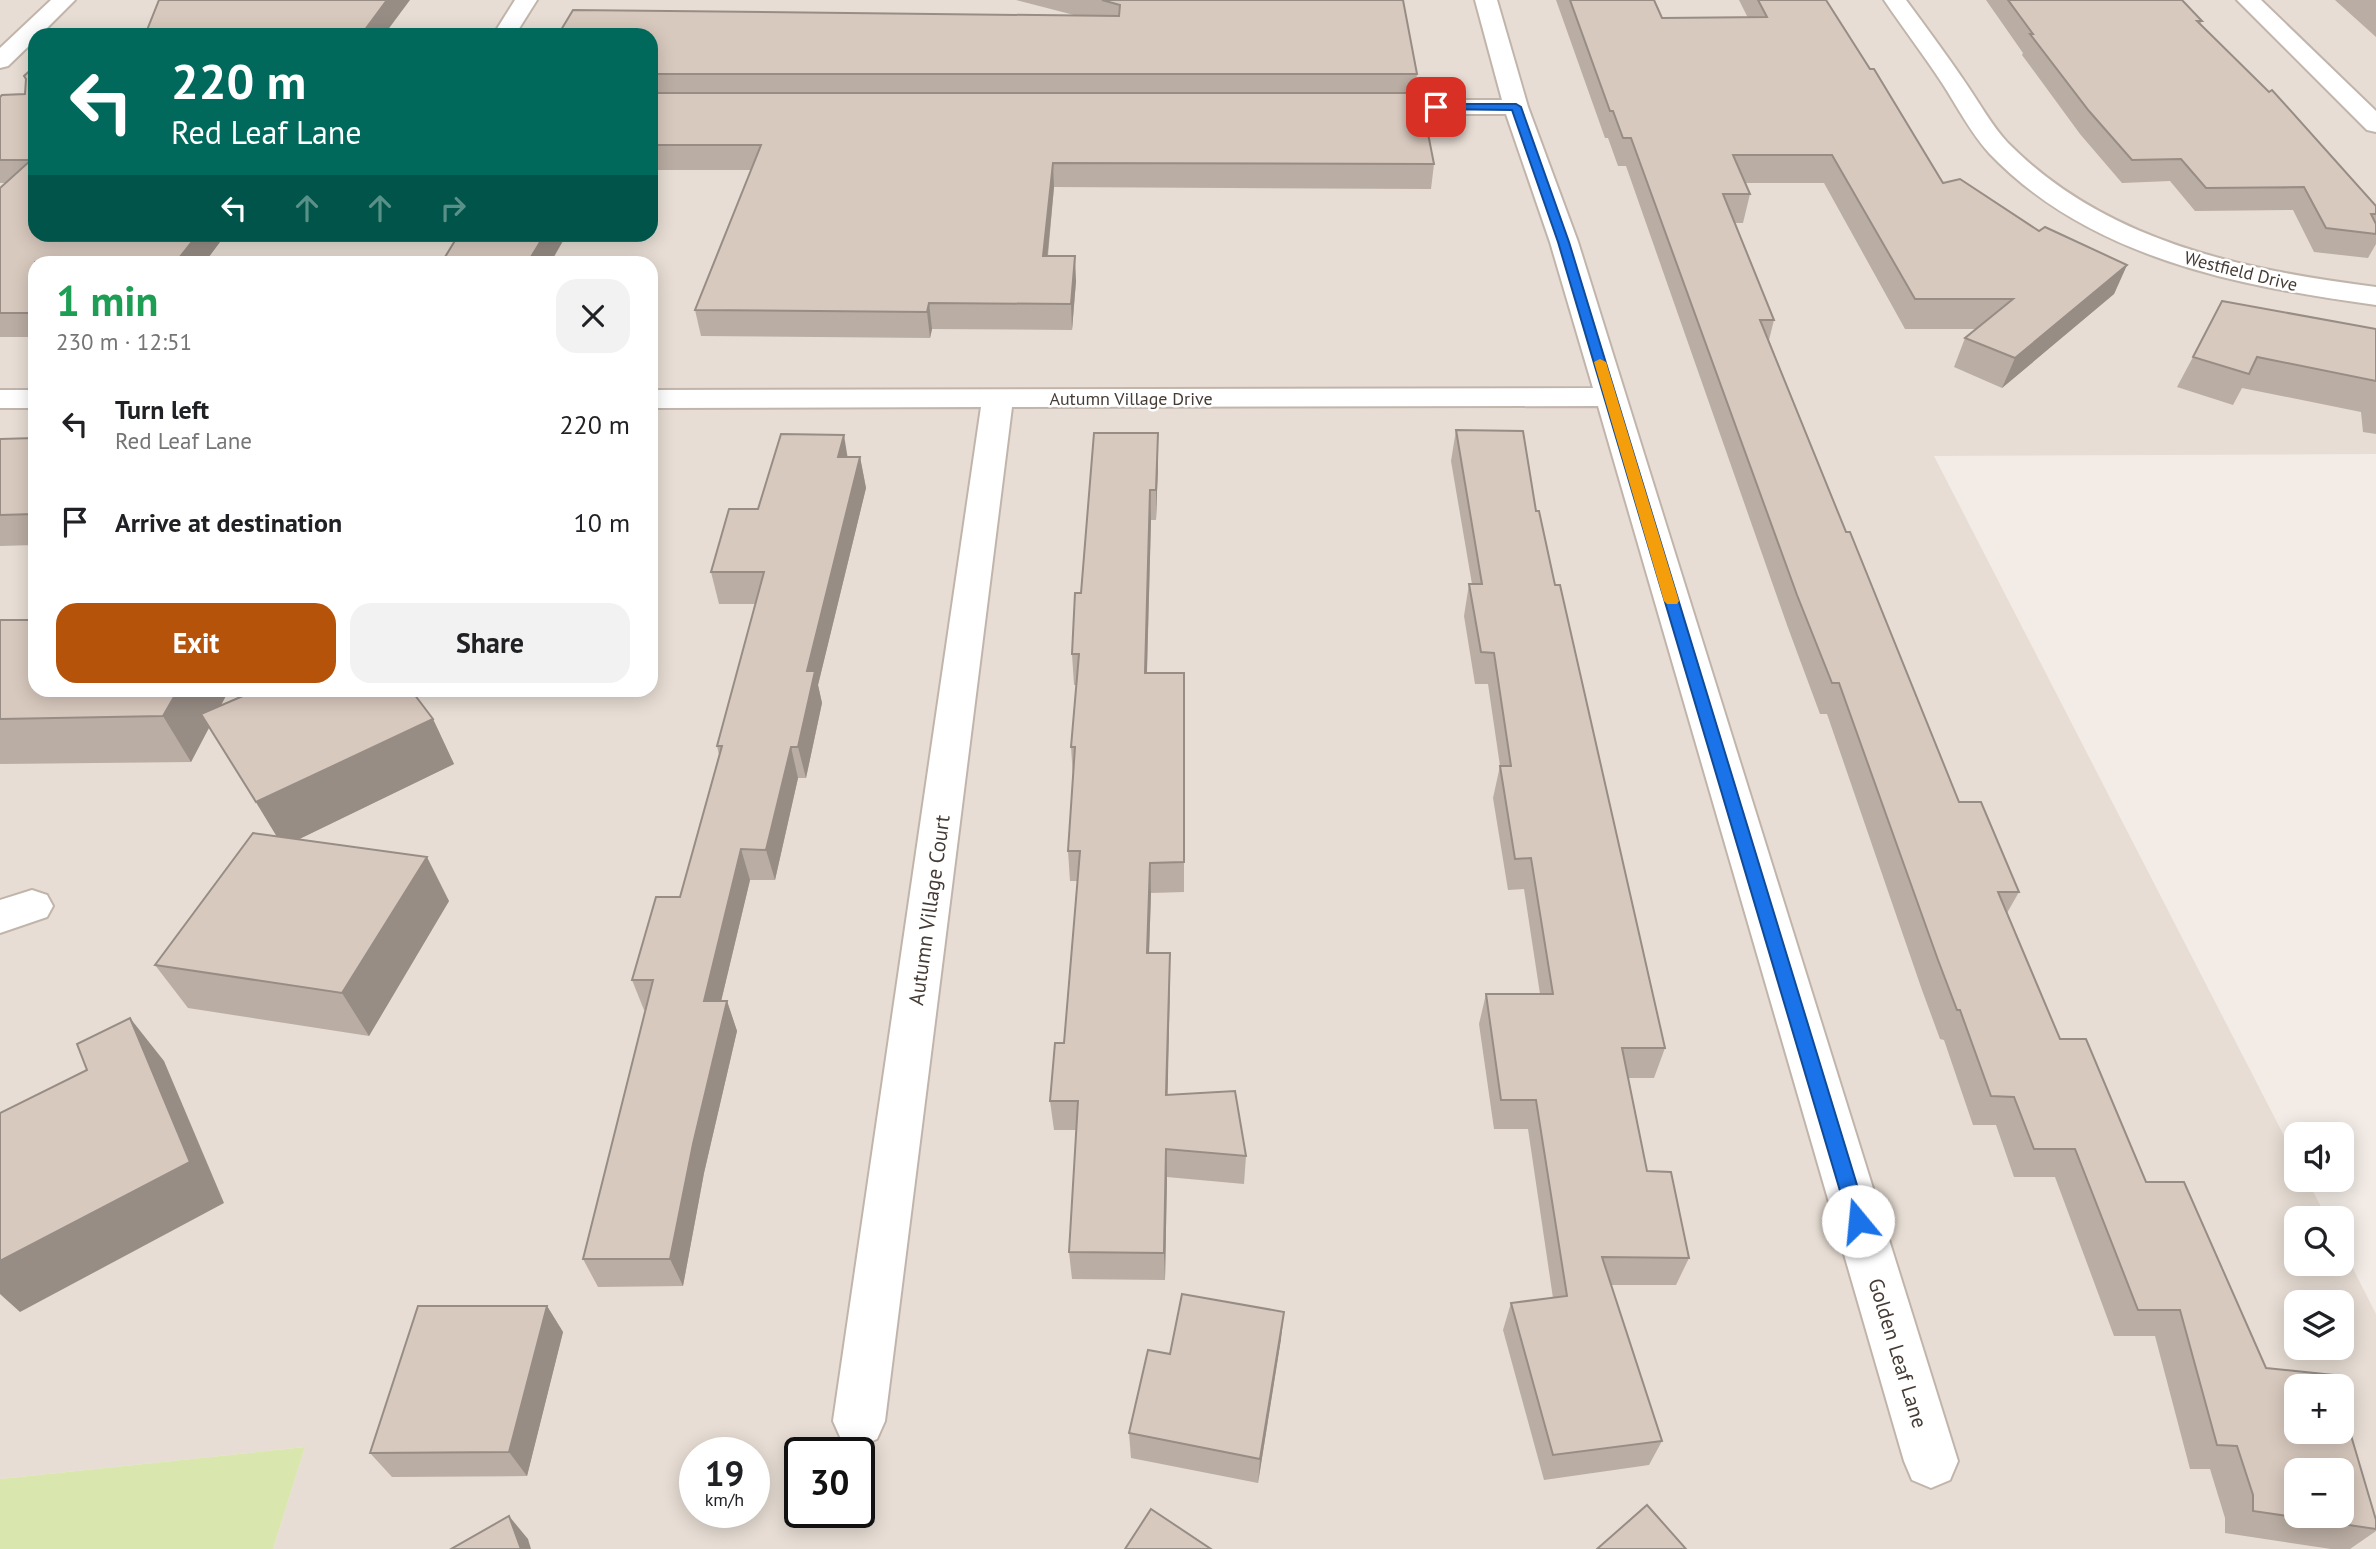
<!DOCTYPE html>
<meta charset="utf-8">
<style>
body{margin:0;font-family:"PT Sans",sans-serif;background:#f2f2f2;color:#202124;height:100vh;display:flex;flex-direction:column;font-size:26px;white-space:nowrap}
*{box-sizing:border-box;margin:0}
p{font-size:23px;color:#757577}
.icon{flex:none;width:38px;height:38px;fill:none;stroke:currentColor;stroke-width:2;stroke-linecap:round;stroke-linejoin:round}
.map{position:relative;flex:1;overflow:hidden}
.sheet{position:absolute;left:28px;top:256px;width:630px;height:441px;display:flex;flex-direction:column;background:#fff;border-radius:21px;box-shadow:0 4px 18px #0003}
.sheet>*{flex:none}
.banner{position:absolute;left:28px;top:28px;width:630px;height:214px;border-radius:21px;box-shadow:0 4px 18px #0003;background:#00695c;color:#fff;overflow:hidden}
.tools{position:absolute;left:2284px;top:1122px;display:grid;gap:14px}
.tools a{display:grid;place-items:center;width:70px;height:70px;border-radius:14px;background:#fff;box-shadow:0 4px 18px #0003;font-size:35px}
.speed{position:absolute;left:679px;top:1437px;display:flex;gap:14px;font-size:35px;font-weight:700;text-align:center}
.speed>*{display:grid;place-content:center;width:91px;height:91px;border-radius:50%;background:#fff;box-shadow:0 4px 18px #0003;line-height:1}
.speed small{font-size:18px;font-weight:400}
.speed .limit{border:4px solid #111;border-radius:10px;background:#fff;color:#111}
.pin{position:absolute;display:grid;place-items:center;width:60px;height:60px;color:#fff;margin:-30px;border-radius:14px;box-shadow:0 4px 10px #0006}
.me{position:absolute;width:77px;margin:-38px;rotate:343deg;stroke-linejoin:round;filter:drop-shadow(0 0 5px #0008)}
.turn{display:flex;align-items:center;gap:24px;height:147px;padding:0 28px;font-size:32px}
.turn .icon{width:91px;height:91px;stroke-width:2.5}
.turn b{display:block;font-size:49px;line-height:60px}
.lanes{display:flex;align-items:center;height:66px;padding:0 28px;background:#0003;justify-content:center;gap:35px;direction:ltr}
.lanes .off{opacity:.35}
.round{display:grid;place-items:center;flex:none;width:74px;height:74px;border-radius:21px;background:#f2f2f2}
.head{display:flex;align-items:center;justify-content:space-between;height:119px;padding:0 28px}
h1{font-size:42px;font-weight:700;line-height:52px;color:#1e9e55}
.primary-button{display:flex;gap:14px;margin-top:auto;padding:14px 28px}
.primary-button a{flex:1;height:80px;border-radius:21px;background:#b45309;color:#fff;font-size:28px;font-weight:700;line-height:80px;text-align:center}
.primary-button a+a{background:#f2f2f2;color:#202124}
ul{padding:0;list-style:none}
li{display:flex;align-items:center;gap:21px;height:98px;padding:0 28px}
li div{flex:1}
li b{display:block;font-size:26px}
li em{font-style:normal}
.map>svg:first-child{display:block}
.residential{fill:#e7ddd4;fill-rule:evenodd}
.green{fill:#d9e7ae}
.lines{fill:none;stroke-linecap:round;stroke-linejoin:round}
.minor-casing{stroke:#c1b5ab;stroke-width:4}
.minor{fill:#fff;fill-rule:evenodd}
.wall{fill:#baada3}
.shaded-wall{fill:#978d85}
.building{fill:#d8c9be;stroke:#978d85;stroke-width:2;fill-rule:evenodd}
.route{fill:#1a73e8;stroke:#114b97;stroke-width:2}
.slow{fill:#f59e0b}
.labels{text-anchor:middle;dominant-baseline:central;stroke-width:5;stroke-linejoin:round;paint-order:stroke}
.far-street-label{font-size:18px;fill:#463c35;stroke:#fff}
.street-label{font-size:21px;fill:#463c35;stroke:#fff}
</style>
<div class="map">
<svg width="2376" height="1549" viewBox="0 0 2376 1549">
<rect width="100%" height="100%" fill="#f3ece6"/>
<path class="residential" d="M0,0H2376V454L1934,456L2296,1159V1180H2307L2327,1218H2296V1264H2342V1247L2376,1314V1549H273L305,1447L0,1479ZM35,35H651V234H35ZM35,262H651V690H35ZM2296,1302H2342V1348H2296ZM2296,1386H2342V1432H2296ZM695,1452H754V1512H695ZM800,1452H859V1512H800ZM2296,1470H2342V1516H2296Z"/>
<polygon class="green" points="305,1447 273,1549 0,1549 0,1479"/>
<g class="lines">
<defs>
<g id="minor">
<polygon points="51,0 75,0 40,35 35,35 35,40 8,66 0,68 0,48"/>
<polygon points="515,0 537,0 515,35 493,35"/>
<polygon points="1475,0 1497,0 1528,107 1578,242 1958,1461 1950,1480 1931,1488 1912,1480 1904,1461 1598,406 1012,407 885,1421 877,1439 859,1447 841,1439 833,1421 981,407 651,408 651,390 1593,388 1550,242 1506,114 1371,114 1362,112 1359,107 1362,102 1371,100 1502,100"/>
<path d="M1884,0H1906C1926,27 1946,54 1965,82C1979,102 1991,125 2008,143C2106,242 2243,270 2376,287V305C2238,286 2089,258 1989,153C1970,132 1957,106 1942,83C1923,54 1903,28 1884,0Z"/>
<polygon points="2237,0 2261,0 2376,111 2376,132 2367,130"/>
<rect x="0" y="390" width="35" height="18"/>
<polygon points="32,890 47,895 53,906 47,917 0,933 0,900"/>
</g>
</defs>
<use href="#minor" class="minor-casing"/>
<use href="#minor" class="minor"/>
</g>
<g class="wall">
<polygon points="1016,0 1403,0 1417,74 1415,93 1434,164 1431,189 1054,187 1048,256 1076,281 1072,330 932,329 930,338 701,336 695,310 751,170 651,170 651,35 1074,15"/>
<polygon points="1556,0 1654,0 1662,18 1748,18 1739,0 1826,0 1943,183 2039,231 2127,265 2114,294 2002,388 1954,367 1965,338 1976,329 1905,329 1824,183 1746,183 1750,194 1743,223 1735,223 1774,320 1769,340 1846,532 1959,802 2019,892 2007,913 2060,1039 2146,1182 2266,1368 2376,1520 2376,1531 2350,1549 2331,1549 2225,1533 2225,1518 2210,1469 2190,1469 2155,1336 2114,1336 2055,1177 2014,1177 1996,1125 1973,1125 1944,1040 1940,1039 1922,990 1827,714 1820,714 1787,625 1626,166 1618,166 1608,138 1605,138"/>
<polygon points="1986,0 2182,0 2202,21 2200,24 2376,206 2376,244 2368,258 2314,252 2293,210 2195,211 2170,181 2122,183 2080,134 2022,55 2023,53"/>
<polygon points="2335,0 2376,0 2376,37"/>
<polygon points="35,66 35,234 226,234 205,262 35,262 35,337 0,337 0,188 5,183 0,183 0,97 25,94 26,81 24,76"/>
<polygon points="2376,329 2376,434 2363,432 2361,412 2242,388 2233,405 2177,387 2193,357"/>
<polygon points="1456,430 1536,511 1555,585 1665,1048 1654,1078 1628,1078 1647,1171 1689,1258 1676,1285 1611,1285 1662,1441 1649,1465 1544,1480 1503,1330 1511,1303 1553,1298 1528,1129 1494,1129 1479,1024 1486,994 1540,994 1524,889 1508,890 1493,798 1500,766 1488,684 1475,684 1464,616 1469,584 1472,584 1451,461"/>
<polygon points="1158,433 1158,464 1156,520 1151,520 1147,673 1184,673 1184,892 1151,893 1149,953 1170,953 1167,1095 1246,1156 1244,1184 1167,1177 1165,1280 1072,1279 1069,1252 1076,1130 1054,1130 1050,1101 1064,1043 1078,881 1070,881 1068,851 1073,777 1071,747 1076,685 1074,685 1072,654 1081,593"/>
<polygon points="35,438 35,545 0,546 0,439"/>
<polygon points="848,457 860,457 866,488 818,685 822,703 806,778 798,778 775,880 750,880 721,1001 727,1001 737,1031 704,1173 683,1286 598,1287 583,1259 645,1010 644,1010 632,980 680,897 719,755 717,746 756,604 719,604 711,572 758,509"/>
<polygon points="0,620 35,690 229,690 221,705 433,719 454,764 299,839 449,901 369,1036 188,1008 155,965 277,836 209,727 191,762 0,764"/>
<polygon points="547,1306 563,1332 527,1476 392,1477 370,1453"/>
<polygon points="1281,1339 1258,1483 1131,1458 1129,1433 1170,1354"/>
</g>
<g class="shaded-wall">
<polygon points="387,0 410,0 384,35 361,35"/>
<polygon points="1053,163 1054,187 1045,281 1043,256"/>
<polygon points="198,234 226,234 205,262 176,262"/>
<polygon points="545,234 567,234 551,262 528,262"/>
<polygon points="1075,256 1076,281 1072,330 1071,304"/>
<polygon points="2127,265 2114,294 2002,388 2015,358"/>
<polygon points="929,303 932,329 930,338 927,312"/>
<polygon points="1158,433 1158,464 1156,520 1156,490"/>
<polygon points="844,435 849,466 838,457"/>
<polygon points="860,457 866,488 818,685 822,703 806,778 798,747 807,671"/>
<polygon points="1150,490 1151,520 1146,703 1145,673"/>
<polygon points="178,690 229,690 191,762 163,716"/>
<polygon points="433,719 454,764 283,847 256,802"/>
<polygon points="791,747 798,778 775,880 766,850"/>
<polygon points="741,849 750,880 714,1031 704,1001"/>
<polygon points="427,857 449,901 369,1036 342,993"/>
<polygon points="1150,863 1151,893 1148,983 1147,953"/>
<polygon points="1170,953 1170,983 1167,1123 1166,1095"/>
<polygon points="727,1001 737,1031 704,1173 683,1286 670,1259 693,1144"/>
<polygon points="130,1018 164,1061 224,1203 20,1312 0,1294 0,1261"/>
<polygon points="1166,1149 1167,1177 1165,1280 1164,1253"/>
<polygon points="547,1306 563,1332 527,1476 509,1452"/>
<polygon points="1284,1312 1281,1339 1258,1483 1260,1459"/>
<polygon points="509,1516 528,1539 531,1549 521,1549"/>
</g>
<g class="building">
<polygon points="159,0 387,0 361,35 70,35 76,29 147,30"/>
<polygon points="1102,0 1403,0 1417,74 651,74 651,35 558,35 573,10 1119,16 1120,5"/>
<path d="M1570,0H1654L1662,18L1767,17L1758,0H1826L1870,69H1874L1943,183L1960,179L2039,231L2045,227L2127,265L2015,358L1965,338L2013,299H1915L1832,155H1733L1750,194H1723L1774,320H1760L1846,532H1850L1959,802H1981L2019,892H1998L2060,1039H2086L2146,1182H2184L2266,1368L2333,1375L2336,1386H2296V1432H2342V1405L2376,1520V1529L2253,1511V1495L2237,1446L2217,1445L2180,1310H2138L2075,1149H2034L2014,1097L1991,1096L1960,1010H1957L1938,960L1839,683H1832L1797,595L1631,138H1623L1613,111H1610ZM2296,1470H2342V1516H2296Z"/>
<polygon points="2008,0 2182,0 2202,21 2197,21 2269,92 2272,90 2376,206 2376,214 2371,214 2376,224 2376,234 2326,228 2304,187 2206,188 2181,159 2132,160 2089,111 2030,34 2033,34"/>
<polygon points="35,66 35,234 198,234 176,262 35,262 35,313 0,313 0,188 31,160 0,160 0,97 2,95 25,94 26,79 24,76"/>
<polygon points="651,93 1420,93 1434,164 1053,163 1043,256 1075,256 1071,304 929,303 927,312 695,310 761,145 651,145"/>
<polygon points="459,234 545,234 528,262 442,262"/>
<polygon points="2222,301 2376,329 2376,381 2257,357 2249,374 2193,357"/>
<polygon points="1456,430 1523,431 1536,511 1539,511 1555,585 1560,585 1665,1048 1622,1048 1647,1171 1671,1172 1689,1258 1602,1257 1662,1441 1553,1455 1511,1303 1567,1296 1536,1100 1501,1100 1486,994 1553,994 1531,858 1515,859 1500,766 1511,766 1494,653 1481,652 1469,584 1482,584"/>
<polygon points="1094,433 1158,433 1156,490 1150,490 1145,673 1184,673 1184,862 1150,863 1147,953 1170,953 1166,1095 1235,1091 1246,1156 1166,1149 1164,1253 1069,1252 1078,1101 1050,1101 1055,1043 1064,1043 1080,851 1068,851 1075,747 1071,747 1079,654 1072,654 1075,593 1081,593"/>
<polygon points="781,434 844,435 838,457 860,457 807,671 815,671 798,747 791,747 766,850 741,849 704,1001 727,1001 693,1144 670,1259 583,1259 653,980 632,980 656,897 680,897 722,746 717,746 764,572 711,572 729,509 758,509"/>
<polygon points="35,438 35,514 0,515 0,439"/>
<polygon points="0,620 35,620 35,690 178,690 163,716 0,719"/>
<polygon points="257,690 411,690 433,719 256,802 201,714"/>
<polygon points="253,833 427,857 342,993 155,965"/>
<polygon points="130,1018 190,1162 0,1261 0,1113 87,1070 77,1044"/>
<polygon points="1182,1294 1284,1312 1260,1459 1129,1433 1148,1350 1170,1354"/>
<polygon points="418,1306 547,1306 509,1452 370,1453"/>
<polygon points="1647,1505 1686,1549 1597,1549"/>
<polygon points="1151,1509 1211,1549 1125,1549"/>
<polygon points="509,1516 521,1549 451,1549"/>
</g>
<polygon class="route" points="1436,104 1516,104 1521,107 1569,242 1868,1221 1866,1228 1858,1230 1851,1228 1849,1221 1558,242 1512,110 1433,109 1433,105"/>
<polygon class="slow" points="1600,359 1606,362 1679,601 1677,604 1667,604 1664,601 1594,362"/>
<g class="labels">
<g class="far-street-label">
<text transform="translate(2241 271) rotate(14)">Westfield Drive</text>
<text x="1131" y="398">Autumn Village Drive</text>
</g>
<g class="street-label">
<text transform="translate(929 910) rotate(-82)">Autumn Village Court</text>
<text transform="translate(1898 1353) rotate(73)">Golden Leaf Lane</text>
</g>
</g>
</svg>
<div class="tools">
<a><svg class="icon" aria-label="sound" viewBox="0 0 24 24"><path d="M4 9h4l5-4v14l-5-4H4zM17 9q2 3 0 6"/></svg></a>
<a><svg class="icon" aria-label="search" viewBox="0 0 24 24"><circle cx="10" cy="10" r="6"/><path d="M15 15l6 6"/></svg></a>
<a><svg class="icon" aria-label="layers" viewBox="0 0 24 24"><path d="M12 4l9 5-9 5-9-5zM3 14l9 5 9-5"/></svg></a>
<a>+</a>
<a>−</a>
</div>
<div class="speed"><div>19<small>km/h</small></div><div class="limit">30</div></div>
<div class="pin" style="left:1436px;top:107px;background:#d93025"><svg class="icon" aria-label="arrive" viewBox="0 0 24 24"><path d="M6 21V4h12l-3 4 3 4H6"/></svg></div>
<svg class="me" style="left:1858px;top:1221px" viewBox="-20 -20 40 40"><circle r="19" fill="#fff"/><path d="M0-13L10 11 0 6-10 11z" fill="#1a73e8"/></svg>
<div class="banner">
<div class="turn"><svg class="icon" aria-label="left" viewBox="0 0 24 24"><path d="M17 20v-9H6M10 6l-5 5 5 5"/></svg><div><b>220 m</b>Red Leaf Lane</div></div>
<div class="lanes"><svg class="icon" aria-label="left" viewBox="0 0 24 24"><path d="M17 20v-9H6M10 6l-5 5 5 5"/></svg><svg class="icon off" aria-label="ahead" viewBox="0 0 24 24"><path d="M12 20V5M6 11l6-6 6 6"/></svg><svg class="icon off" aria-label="ahead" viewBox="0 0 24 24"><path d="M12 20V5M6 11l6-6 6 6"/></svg><svg class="icon off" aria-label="right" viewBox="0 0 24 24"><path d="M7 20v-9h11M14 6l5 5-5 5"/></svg></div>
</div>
<section class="sheet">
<div class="head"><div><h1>1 min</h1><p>230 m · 12:51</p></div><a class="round"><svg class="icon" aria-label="close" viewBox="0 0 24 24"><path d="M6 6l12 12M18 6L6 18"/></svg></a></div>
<ul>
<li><svg class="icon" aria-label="left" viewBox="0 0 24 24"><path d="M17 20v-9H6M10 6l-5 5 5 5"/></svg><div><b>Turn left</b><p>Red Leaf Lane</p></div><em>220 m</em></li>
<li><svg class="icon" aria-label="arrive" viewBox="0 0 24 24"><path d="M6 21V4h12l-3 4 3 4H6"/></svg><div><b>Arrive at destination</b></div><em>10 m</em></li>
</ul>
<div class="primary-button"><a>Exit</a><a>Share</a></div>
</section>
</div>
